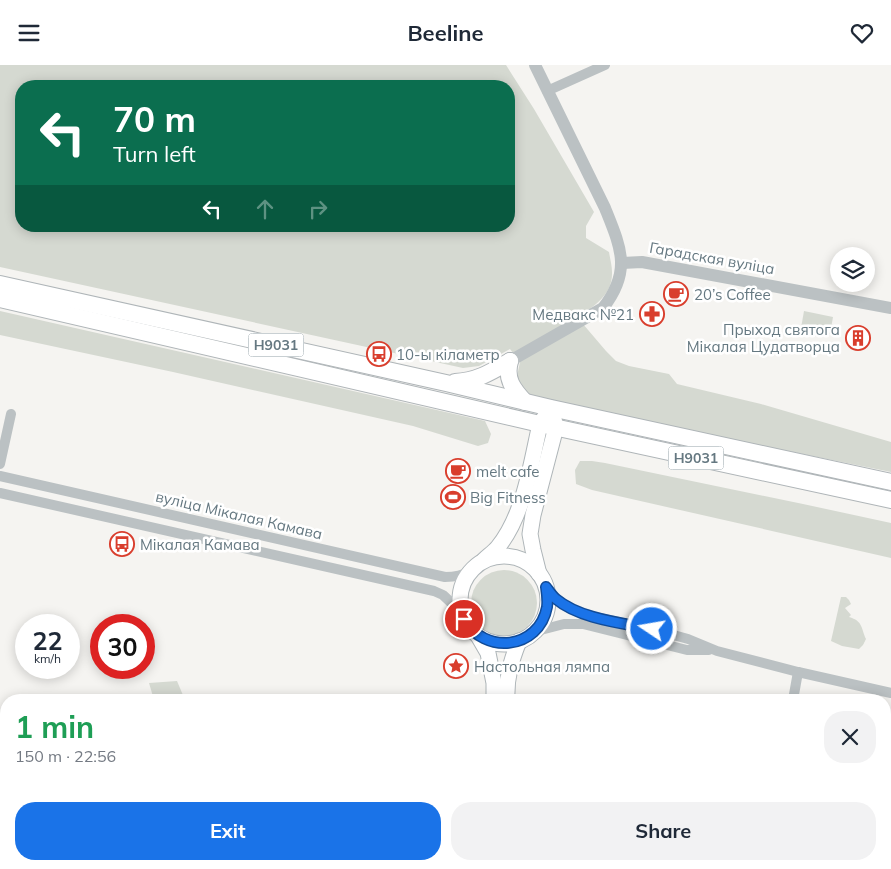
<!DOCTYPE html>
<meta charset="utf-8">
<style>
body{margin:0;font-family:Mulish,sans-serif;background:#f2f2f3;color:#1f2937;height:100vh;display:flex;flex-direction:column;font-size:19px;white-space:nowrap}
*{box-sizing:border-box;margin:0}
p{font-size:16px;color:#747a83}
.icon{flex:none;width:28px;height:28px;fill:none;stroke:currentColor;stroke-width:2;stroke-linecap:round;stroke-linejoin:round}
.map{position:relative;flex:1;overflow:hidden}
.side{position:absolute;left:0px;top:629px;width:891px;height:176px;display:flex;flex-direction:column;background:#fff;border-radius:20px 20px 0 0;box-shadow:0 2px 12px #0003}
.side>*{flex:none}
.top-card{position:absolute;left:15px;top:15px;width:500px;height:152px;border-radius:20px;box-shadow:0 2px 12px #0003;background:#0b6e4f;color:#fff;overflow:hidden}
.fabs{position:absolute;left:830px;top:182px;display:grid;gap:10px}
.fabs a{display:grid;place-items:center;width:45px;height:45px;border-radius:50%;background:#fff;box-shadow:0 2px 12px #0003;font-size:25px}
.speed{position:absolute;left:15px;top:549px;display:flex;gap:10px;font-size:25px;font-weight:700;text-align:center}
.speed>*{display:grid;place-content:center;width:65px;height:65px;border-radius:50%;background:#fff;box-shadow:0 2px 12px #0003;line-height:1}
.speed small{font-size:12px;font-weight:400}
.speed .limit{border:8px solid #d22;background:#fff;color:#111}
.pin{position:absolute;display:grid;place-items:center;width:42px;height:42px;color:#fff;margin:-21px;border:2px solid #fff;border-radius:50%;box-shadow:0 1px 5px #0007}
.me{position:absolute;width:55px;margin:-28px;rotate:282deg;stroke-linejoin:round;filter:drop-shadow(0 0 4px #0008)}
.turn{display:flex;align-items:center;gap:18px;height:105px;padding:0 15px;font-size:22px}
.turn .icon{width:65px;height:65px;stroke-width:2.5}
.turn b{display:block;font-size:35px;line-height:42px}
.lanes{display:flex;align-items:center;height:48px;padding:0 15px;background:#0003;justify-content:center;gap:25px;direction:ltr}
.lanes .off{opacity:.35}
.round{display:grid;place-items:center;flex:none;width:52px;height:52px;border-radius:20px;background:#f2f2f3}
.head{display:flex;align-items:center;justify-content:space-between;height:85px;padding:0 15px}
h1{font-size:30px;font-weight:700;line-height:38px;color:#1e9e55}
.button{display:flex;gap:10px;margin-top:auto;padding:10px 15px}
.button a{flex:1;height:58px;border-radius:20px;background:#1a73e8;color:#fff;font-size:20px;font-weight:700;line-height:58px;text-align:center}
.button a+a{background:#f2f2f3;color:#1f2937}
header{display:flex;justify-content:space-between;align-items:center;height:65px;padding:0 15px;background:#fff;font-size:22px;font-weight:700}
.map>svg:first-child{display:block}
.green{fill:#d5d9d1;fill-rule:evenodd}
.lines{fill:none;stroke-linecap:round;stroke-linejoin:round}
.secondary-casing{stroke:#aeb5b8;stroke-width:17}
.primary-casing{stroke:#afb5b8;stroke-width:18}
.minor{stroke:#bbc1c3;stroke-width:10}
.tertiary{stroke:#bbc1c3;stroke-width:12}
.secondary{stroke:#fff;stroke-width:15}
.primary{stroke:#fff;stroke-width:16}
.route-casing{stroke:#114b97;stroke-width:12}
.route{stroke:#1a73e8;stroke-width:9}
.labels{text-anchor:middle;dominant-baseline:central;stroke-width:5;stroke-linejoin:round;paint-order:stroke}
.shield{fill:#fff;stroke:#93a0a7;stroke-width:1}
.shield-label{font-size:14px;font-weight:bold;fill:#657881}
.street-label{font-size:15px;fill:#657881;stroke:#fff}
.poi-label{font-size:15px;fill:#657881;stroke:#fff;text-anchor:start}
</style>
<header><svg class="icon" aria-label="menu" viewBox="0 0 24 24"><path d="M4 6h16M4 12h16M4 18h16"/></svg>Beeline<svg class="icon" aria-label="heart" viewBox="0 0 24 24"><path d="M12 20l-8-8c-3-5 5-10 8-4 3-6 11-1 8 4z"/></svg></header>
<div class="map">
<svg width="891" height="804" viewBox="0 0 891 804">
<rect width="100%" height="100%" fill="#f5f4f1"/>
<g class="green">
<path d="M0,0H506L534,44L594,147L586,161V173L609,187C610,194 612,200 612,207C613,230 593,242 577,252L606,286L616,296L629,301L669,309L677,319L761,339L891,377V407L528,333L516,316L520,297L510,284L479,301L463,303L0,202ZM21,21H509V161H21Z"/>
<polygon points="0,246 485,356 491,369 488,378 478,381 413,361 173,307 0,270"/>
<polygon points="804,246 833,252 830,269 801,263"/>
<polygon points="580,396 592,396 605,398 803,439 891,458 891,493 592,425 576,419 575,405"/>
<circle cx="504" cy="538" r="33"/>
<path d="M841,532H846L849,535L851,539L845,543L851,550L849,552C863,556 861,563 866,574L863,580L859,584L842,581L831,576Z"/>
<polygon points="177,616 185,635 154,635 149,618"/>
</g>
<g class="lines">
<defs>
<g id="secondary">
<circle cx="504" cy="535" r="44"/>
<path d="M484,495C488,491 494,487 498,482C524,450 531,399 540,359L546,350"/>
<polyline points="539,509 533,485 530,469 533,450 556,362 551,343"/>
<polyline points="477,569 488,588 494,618 494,635"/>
<path d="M507,635C506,613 511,596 519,576"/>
<polyline points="530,799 532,804"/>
<polyline points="544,799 546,804"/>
</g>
<g id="primary">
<polyline points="0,219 446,318 551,343 891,417"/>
<polyline points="0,234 540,359 891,435"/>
<path d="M510,296C505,314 513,324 525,337"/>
<path d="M455,317C477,316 491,307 510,296"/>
</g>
</defs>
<use href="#secondary" class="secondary-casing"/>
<use href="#primary" class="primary-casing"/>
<g class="minor">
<polyline points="547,26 605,0"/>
<polyline points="0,399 11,349"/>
<path d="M0,411L445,512C455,512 462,511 470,506"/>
<polyline points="0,428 434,526 443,530 462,548"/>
<path d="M546,522C557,536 568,543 585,550L652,564L688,574L717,586L798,607L891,628"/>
<polyline points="533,567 564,559 583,559 687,585 709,585"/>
<polyline points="793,635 798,607"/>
<polyline points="770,799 771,804"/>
</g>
<g class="tertiary">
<polyline points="622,198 642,197 891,243"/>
<path d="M510,296L603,243C632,206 621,183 605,143L535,0"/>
</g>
<use href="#secondary" class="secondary"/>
<use href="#primary" class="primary"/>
</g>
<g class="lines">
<defs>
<path id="route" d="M464,554C484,590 539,585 547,542C548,535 547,529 546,522C549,526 552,531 556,534C580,554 622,558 652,564"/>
</defs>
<use href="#route" class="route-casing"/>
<use href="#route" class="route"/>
</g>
<defs>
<symbol id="cafe-ring" viewBox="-11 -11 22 22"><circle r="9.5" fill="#fff" stroke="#d93e2d" stroke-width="1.5"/><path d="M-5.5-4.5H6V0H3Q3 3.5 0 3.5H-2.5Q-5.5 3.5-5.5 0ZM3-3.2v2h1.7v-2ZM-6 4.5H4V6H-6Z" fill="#d93e2d"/></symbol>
<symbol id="pharmacy-ring" viewBox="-11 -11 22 22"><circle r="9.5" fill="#fff" stroke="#d93e2d" stroke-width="1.5"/><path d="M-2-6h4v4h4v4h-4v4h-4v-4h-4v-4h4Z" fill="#d93e2d"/></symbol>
<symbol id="building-ring" viewBox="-11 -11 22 22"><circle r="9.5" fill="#fff" stroke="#d93e2d" stroke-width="1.5"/><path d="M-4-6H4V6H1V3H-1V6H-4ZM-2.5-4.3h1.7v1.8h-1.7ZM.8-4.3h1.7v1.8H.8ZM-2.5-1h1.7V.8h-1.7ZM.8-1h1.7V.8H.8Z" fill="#d93e2d"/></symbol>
<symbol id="bus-ring" viewBox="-11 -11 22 22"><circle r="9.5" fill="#fff" stroke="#d93e2d" stroke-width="1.5"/><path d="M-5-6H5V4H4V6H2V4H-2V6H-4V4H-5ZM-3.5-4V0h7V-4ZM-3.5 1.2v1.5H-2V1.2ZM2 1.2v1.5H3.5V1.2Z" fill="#d93e2d"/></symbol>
<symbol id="stadium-ring" viewBox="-11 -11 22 22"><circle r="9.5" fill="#fff" stroke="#d93e2d" stroke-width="1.5"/><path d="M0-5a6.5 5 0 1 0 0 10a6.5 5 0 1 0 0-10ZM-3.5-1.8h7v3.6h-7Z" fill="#d93e2d"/></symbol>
<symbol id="sight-ring" viewBox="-11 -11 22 22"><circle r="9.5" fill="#fff" stroke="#d93e2d" stroke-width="1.5"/><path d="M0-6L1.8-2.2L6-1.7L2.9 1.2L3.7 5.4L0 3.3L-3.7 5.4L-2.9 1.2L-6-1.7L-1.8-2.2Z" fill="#d93e2d"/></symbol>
</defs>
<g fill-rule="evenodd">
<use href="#cafe-ring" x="662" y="215" width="28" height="28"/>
<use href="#pharmacy-ring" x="638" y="235" width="28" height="28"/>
<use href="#building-ring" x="844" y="259" width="28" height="28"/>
<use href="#bus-ring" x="365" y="275" width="28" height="28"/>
<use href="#cafe-ring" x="444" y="392" width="28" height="28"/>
<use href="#stadium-ring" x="439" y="418" width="28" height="28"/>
<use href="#bus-ring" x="108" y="465" width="28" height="28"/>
<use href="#sight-ring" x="442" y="587" width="28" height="28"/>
</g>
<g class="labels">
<g class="shield">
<rect x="248.5" y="268.5" width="55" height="23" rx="4"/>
<rect x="668.5" y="381.5" width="55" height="23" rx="4"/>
</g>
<g class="shield-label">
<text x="276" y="280">Н9031</text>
<text x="696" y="393">Н9031</text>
</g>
<g class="street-label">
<text transform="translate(712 193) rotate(10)">Гарадская вуліца</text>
<text transform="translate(239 450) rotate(13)">вуліца Мікалая Камава</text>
</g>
<g class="poi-label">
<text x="694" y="229">20’s Coffee</text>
<text x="634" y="249" text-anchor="end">Медвакс №21</text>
<text x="840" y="264" text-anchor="end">Прыход святога<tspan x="840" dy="17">Мікалая Цудатворца</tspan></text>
<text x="396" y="289">10-ы кіламетр</text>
<text x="476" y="406">melt cafe</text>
<text x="470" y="432">Big Fitness</text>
<text x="140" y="479">Мікалая Камава</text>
<text x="474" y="601">Настольная лямпа</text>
</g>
</g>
</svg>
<div class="fabs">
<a><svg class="icon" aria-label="layers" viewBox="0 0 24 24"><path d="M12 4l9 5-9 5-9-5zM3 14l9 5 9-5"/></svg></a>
</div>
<div class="speed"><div>22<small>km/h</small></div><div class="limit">30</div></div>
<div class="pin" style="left:464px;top:554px;background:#d93025"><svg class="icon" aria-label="arrive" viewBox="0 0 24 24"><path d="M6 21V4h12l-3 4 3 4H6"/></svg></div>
<svg class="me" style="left:652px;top:564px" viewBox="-20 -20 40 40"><circle r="17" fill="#1a73e8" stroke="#fff" stroke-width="3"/><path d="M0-11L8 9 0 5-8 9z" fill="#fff"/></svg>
<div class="top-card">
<div class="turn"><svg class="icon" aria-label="left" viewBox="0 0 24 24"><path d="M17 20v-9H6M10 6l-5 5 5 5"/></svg><div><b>70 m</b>Turn left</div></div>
<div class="lanes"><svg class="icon" aria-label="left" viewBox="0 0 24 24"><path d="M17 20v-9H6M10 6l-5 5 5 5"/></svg><svg class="icon off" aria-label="ahead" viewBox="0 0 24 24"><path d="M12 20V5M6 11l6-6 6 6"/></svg><svg class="icon off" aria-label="right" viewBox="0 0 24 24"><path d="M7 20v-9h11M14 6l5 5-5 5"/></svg></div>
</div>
<section class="side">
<div class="head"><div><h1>1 min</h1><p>150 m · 22:56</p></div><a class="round"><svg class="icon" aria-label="close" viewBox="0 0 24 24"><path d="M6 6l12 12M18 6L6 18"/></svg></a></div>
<div class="button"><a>Exit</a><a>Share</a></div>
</section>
</div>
